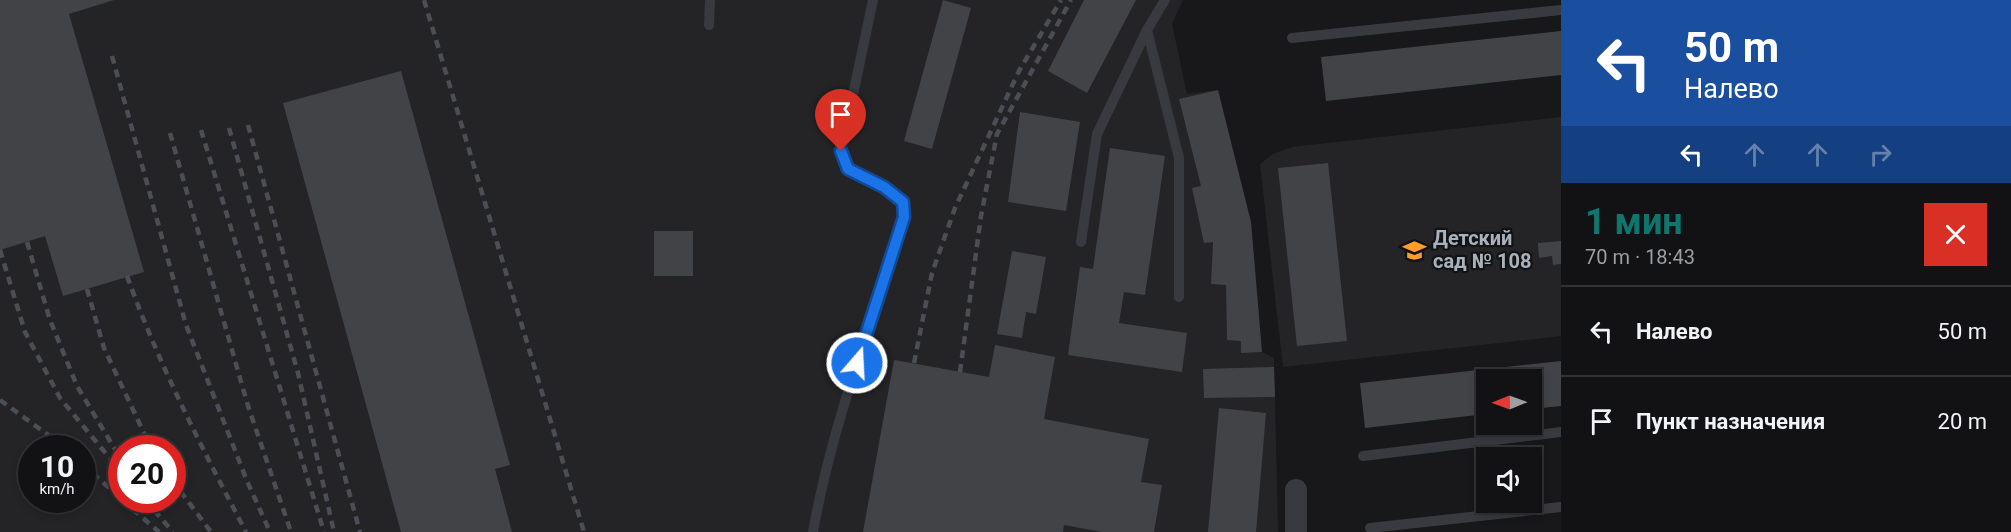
<!DOCTYPE html>
<html lang="ru">
<meta charset="utf-8">
<style>
body{margin:0;font-family:Roboto,sans-serif;background:#1b1b1d;color:#f1f3f6;height:100vh;display:flex;flex-direction:column;font-size:22px;white-space:nowrap}
*{box-sizing:border-box;margin:0}
p{font-size:20px;color:#9c9ea0}
.icon{flex:none;width:33px;height:33px;fill:none;stroke:currentColor;stroke-width:2;stroke-linecap:round;stroke-linejoin:round}
.map{position:relative;flex:1;overflow:hidden}
.side{display:flex;flex-direction:column;background:#121214;width:450px}
.side>*{flex:none}
.top-card{background:#1a4fa0;color:#fff;overflow:hidden}
.needle{width:39px;rotate:269deg}
.buttons{position:absolute;left:1476px;top:369px;display:grid;gap:12px}
.buttons a{display:grid;place-items:center;width:66px;height:66px;border-radius:0px;background:#121214;box-shadow:0 3px 9px #0003,0 0 0 2px #313234;font-size:30px}
.speed{position:absolute;left:18px;top:435px;display:flex;gap:12px;font-size:30px;font-weight:700;text-align:center}
.speed>*{display:grid;place-content:center;width:78px;height:78px;border-radius:50%;background:#121214;box-shadow:0 3px 9px #0003,0 0 0 2px #313234;line-height:1}
.speed small{font-size:15px;font-weight:400}
.speed .limit{border:9px solid #d22;background:#fff;color:#111}
.pin{position:absolute;display:grid;place-items:center;width:51px;height:51px;color:#fff;margin:-62px -26px;border-radius:50% 50% 50% 0;rotate:-45deg;box-shadow:0 0 6px #0007}
.pin .icon{rotate:45deg}
.me{position:absolute;width:66px;margin:-33px;rotate:19deg;stroke-linejoin:round;filter:drop-shadow(0 0 4px #0008)}
.turn{display:flex;align-items:center;gap:21px;height:126px;padding:0 24px;font-size:27px}
.turn .icon{width:78px;height:78px;stroke-width:2.5}
.turn b{display:block;font-size:42px;line-height:51px}
.lanes{display:flex;align-items:center;height:57px;padding:0 24px;background:#0003;justify-content:center;gap:30px;direction:ltr}
.lanes .off{opacity:.35}
.round{display:grid;place-items:center;flex:none;width:63px;height:63px;border-radius:0px;background:#1b1b1d}
.overview{display:flex;align-items:center;justify-content:space-between;height:102px;padding:0 24px}
h1{font-size:36px;font-weight:700;line-height:45px;color:#0f766e}
ul{padding:0;list-style:none}
li{display:flex;align-items:center;gap:18px;height:90px;padding:0 24px;border-top:2px solid #313234}
li div{flex:1}
li b{display:block;font-size:22px}
li em{font-style:normal}
main{display:flex;flex:1;min-height:0}
.map>svg:first-child{display:block}
.built{fill:#242427;fill-rule:evenodd}
.building{fill:#424347}
.lines{fill:none;stroke-linecap:round;stroke-linejoin:round}
.service{stroke:#383a40;stroke-width:10}
.minor{stroke:#383a40;stroke-width:22}
.rail{stroke:#4b4f55;stroke-width:4.5;stroke-dasharray:8 6;stroke-linecap:butt}
.route-casing{stroke:#114b97;stroke-width:15}
.route{stroke:#1a73e8;stroke-width:10}
.labels{text-anchor:middle;dominant-baseline:central;stroke-width:4.5;stroke-linejoin:round;paint-order:stroke}
.poi-label{font-size:20px;font-weight:bold;fill:#a9b1bb;stroke:#131315;text-anchor:start}
</style>
<main>
<div class="map">
<svg width="1561" height="532" viewBox="0 0 1561 532">
<rect width="100%" height="100%" fill="#18181a"/>
<g class="built">
<path d="M0,0H1183L1172,24L1187,94L1218,90L1251,222L1262,352L1274,358L1278,532H0ZM32,448H82V500H32ZM122,448H172V500H122Z"/>
<polygon points="1561,117 1561,336 1283,367 1260,164 1273,154 1292,147"/>
</g>
<g class="building">
<polygon points="0,0 114,0 69,14 144,272 63,296 45,236 0,250"/>
<polygon points="943,0 971,8 932,149 904,141"/>
<polygon points="1084,0 1136,0 1087,93 1048,71"/>
<polygon points="1561,31 1561,75 1326,101 1321,57"/>
<polygon points="401,71 510,465 495,469 512,532 401,532 283,103"/>
<polygon points="1218,90 1251,222 1262,352 1241,353 1241,341 1227,340 1226,285 1211,284 1213,242 1204,243 1192,188 1201,186 1179,99"/>
<polygon points="1020,112 1080,122 1066,211 1008,202"/>
<polygon points="1110,148 1165,156 1145,295 1124,292 1119,323 1187,333 1182,372 1068,355 1080,267 1093,269"/>
<polygon points="1328,163 1347,341 1297,346 1278,168"/>
<rect x="654" y="231" width="39" height="45"/>
<polygon points="1561,241 1561,264 1553,265 1552,256 1539,258 1538,243"/>
<polygon points="1012,251 1046,257 1036,314 1026,312 1022,338 997,334"/>
<polygon points="995,345 1055,357 1044,419 1149,439 1141,482 1162,485 1154,532 1102,532 1064,525 1063,532 863,532 894,360 989,377"/>
<polygon points="1561,361 1561,406 1532,409 1532,380 1486,380 1486,414 1365,428 1360,383"/>
<polygon points="1274,367 1275,397 1204,398 1203,369"/>
<polygon points="1219,408 1266,413 1256,532 1208,532"/>
</g>
<g class="lines">
<g class="service">
<polyline points="1165,0 1147,30 1179,158 1179,297"/>
<polyline points="709,25 710,0"/>
<polyline points="1292,38 1561,10"/>
<polyline points="1081,242 1097,134 1147,30"/>
<polyline points="1363,456 1561,432"/>
<polyline points="1370,528 1561,507"/>
<path d="M813,532C832,424 872,322 905,217L903,202L884,187L848,169L841,151L873,0"/>
</g>
<polyline class="minor" points="1296,490 1296,532"/>
<g class="rail">
<polyline points="424,0 584,532"/>
<polyline points="112,56 186,325 247,481 270,532"/>
<polyline points="248,125 360,532"/>
<polyline points="229,128 298,373 334,532"/>
<polyline points="201,130 324,532"/>
<polyline points="170,133 248,406 291,532"/>
<polyline points="27,242 50,320 77,386 122,461"/>
<polyline points="0,250 25,332 60,398 122,473"/>
<path d="M127,276C159,365 202,448 246,532"/>
<polyline points="87,289 104,348 151,448"/>
<polyline points="914,363 932,273 955,208 1019,71 1061,0"/>
<polyline points="960,372 981,216 997,134 1071,0"/>
<polyline points="0,400 66,448"/>
<polyline points="82,464 122,499"/>
<polyline points="172,480 211,532"/>
<polyline points="122,500 159,532"/>
<polyline points="145,500 173,532"/>
</g>
</g>
<g class="lines">
<defs>
<polyline id="route" points="841,151 848,169 884,187 903,202 904,217 857,363"/>
</defs>
<use href="#route" class="route-casing"/>
<use href="#route" class="route"/>
</g>
<defs>
<symbol id="school-bare" viewBox="-9 -9 18 18"><path d="M0-5L7-2L0 1L-7-2ZM-4 1L0 2.5L4 1V4Q0 6-4 4Z" fill="#ff9c2b" stroke="#131315" stroke-width="2.5" paint-order="stroke"/></symbol>
</defs>
<g fill-rule="evenodd">
<use href="#school-bare" x="1398" y="234" width="33" height="33"/>
</g>
<g class="labels">
<g class="poi-label">
<text x="1433" y="238">Детский<tspan x="1433" dy="23">сад № 108</tspan></text>
</g>
</g>
</svg>
<div class="buttons">
<a><svg class="needle" viewBox="-14 -14 28 28"><path d="M0-13l5 13h-10z" fill="#e53935"/><path d="M0 13l5-13h-10z" fill="#9c9ea0"/></svg></a>
<a><svg class="icon" aria-label="sound" viewBox="0 0 24 24"><path d="M4 9h4l5-4v14l-5-4H4zM17 9q2 3 0 6"/></svg></a>
</div>
<div class="speed"><div>10<small>km/h</small></div><div class="limit">20</div></div>
<div class="pin" style="left:841px;top:151px;background:#d93025"><svg class="icon" aria-label="arrive" viewBox="0 0 24 24"><path d="M6 21V4h12l-3 4 3 4H6"/></svg></div>
<svg class="me" style="left:857px;top:363px" viewBox="-20 -20 40 40"><circle r="17" fill="#1a73e8" stroke="#fff" stroke-width="3"/><path d="M0-11L8 9 0 5-8 9z" fill="#fff"/></svg>
</div>
<section class="side">
<div class="top-card">
<div class="turn"><svg class="icon" aria-label="left" viewBox="0 0 24 24"><path d="M17 20v-9H6M10 6l-5 5 5 5"/></svg><div><b>50 m</b>Налево</div></div>
<div class="lanes"><svg class="icon" aria-label="left" viewBox="0 0 24 24"><path d="M17 20v-9H6M10 6l-5 5 5 5"/></svg><svg class="icon off" aria-label="ahead" viewBox="0 0 24 24"><path d="M12 20V5M6 11l6-6 6 6"/></svg><svg class="icon off" aria-label="ahead" viewBox="0 0 24 24"><path d="M12 20V5M6 11l6-6 6 6"/></svg><svg class="icon off" aria-label="right" viewBox="0 0 24 24"><path d="M7 20v-9h11M14 6l5 5-5 5"/></svg></div>
</div>
<div class="overview"><div><h1>1 мин</h1><p>70 m · 18:43</p></div><a class="round" style="background:#d93025;color:#fff"><svg class="icon" aria-label="close" viewBox="0 0 24 24"><path d="M6 6l12 12M18 6L6 18"/></svg></a></div>
<ul>
<li><svg class="icon" aria-label="left" viewBox="0 0 24 24"><path d="M17 20v-9H6M10 6l-5 5 5 5"/></svg><div><b>Налево</b></div><em>50 m</em></li>
<li><svg class="icon" aria-label="arrive" viewBox="0 0 24 24"><path d="M6 21V4h12l-3 4 3 4H6"/></svg><div><b>Пункт назначения</b></div><em>20 m</em></li>
</ul>
</section>
</main>
